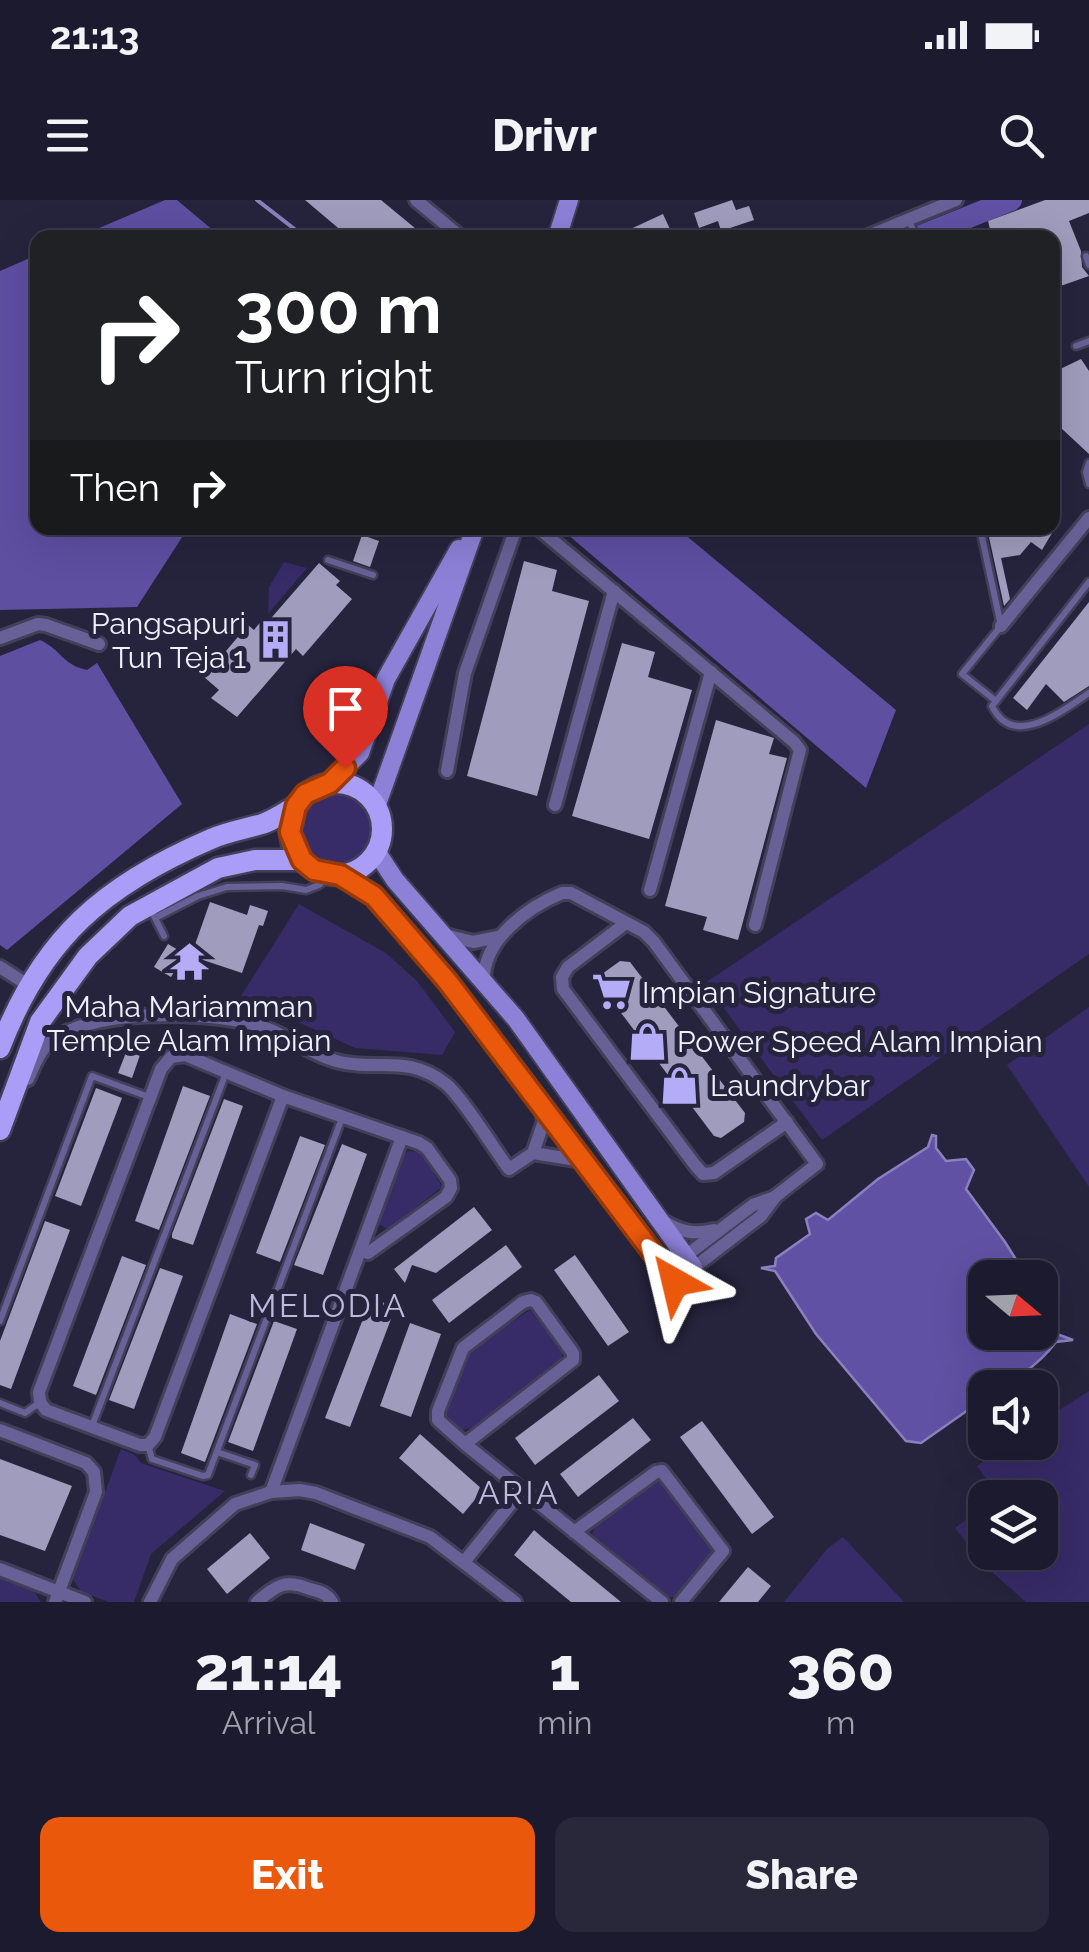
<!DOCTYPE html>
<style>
body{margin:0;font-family:Raleway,sans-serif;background:#29273a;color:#f1f3f6;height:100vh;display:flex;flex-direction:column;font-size:38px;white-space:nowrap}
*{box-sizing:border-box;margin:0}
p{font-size:32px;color:#a0a1aa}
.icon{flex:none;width:55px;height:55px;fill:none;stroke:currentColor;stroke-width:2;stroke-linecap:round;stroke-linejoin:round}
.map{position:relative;height:1402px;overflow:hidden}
.sheet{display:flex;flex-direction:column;background:#1c1a2e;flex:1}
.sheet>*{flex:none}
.guide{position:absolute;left:30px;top:30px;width:1030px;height:305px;border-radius:20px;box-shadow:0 10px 40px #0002,0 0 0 2px #3a384a;background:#202124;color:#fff;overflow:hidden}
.needle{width:65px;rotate:109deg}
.buttons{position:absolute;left:968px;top:1060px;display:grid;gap:20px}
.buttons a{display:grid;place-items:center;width:90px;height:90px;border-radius:20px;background:#1c1a2e;box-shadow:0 10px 40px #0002,0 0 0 2px #3a384a;font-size:50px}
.pin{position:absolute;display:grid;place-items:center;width:85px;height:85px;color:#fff;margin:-102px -42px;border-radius:50% 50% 50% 0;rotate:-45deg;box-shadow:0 0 10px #0007}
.pin .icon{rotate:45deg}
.me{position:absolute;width:110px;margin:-55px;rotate:323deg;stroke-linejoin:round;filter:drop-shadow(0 0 8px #0008)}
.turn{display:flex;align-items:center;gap:35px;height:210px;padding:0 40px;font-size:45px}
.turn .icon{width:130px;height:130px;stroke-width:2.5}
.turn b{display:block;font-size:70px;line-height:85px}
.then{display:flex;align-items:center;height:95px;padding:0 40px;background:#0003;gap:20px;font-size:38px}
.eta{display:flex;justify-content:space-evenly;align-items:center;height:170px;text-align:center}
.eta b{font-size:60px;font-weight:800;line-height:70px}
.primary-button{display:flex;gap:20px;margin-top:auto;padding:20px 40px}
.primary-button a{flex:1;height:115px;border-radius:20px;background:#ea580c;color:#fff;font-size:40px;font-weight:800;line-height:115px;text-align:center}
.primary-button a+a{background:#29273a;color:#f1f3f6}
.status{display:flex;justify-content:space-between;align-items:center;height:70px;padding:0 50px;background:#1c1a2e;direction:ltr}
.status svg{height:28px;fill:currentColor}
header{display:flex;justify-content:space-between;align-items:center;height:130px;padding:0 40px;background:#1c1a2e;font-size:45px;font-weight:800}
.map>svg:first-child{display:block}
.green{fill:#372b68}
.forest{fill:#5e4fa1}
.water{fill:#6051a4;stroke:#8b81bf;stroke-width:2.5}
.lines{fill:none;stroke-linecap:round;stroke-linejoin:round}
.stream{stroke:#8b81bf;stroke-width:4}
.river{stroke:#6051a4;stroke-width:22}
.building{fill:#9f9cbd}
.lane-casing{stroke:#424058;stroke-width:11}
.street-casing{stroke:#424058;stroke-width:18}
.secondary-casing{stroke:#424058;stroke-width:22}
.primary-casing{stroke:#424058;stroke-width:25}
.lane{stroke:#686197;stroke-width:6}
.street{stroke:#686197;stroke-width:12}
.secondary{stroke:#8d80d7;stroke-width:18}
.primary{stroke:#a99df7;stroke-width:20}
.route-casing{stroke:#983908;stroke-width:25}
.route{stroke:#ea580c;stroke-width:18}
.labels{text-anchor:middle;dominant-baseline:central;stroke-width:10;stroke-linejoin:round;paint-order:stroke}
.poi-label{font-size:30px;fill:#f0f0fe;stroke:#26233d;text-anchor:start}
.neighbourhood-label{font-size:32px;letter-spacing:2.5px;fill:#bdbadd;stroke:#26233d}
</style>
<div class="status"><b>21:13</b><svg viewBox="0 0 49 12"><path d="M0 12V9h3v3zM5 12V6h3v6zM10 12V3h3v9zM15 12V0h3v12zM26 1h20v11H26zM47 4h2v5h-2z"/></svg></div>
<header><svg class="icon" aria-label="menu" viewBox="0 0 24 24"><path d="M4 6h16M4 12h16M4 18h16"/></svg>Drivr<svg class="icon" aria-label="search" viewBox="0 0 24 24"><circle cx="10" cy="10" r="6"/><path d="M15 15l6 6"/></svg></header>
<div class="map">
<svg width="1089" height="1402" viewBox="0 0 1089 1402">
<rect width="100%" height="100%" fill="#26233d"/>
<g class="green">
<polygon points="284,362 307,368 268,414 269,387"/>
<polygon points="1089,524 1089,754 822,940 705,783"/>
<circle cx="337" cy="628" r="37"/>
<polygon points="299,704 386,753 417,781 455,832 442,855 355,848 241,796"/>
<polygon points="1089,807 1089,987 1007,865"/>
<polygon points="409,951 422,953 442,987 388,1029 378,1024 403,955"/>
<polygon points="530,1110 563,1151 561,1163 475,1227 460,1231 445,1213 468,1151"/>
<polygon points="1089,1191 1089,1402 1026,1402 983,1364 955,1328 985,1305 985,1352 1040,1352 1040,1298 996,1297 998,1295 977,1266 1010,1243 1040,1242 1040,1222"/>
<polygon points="121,1249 135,1255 141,1263 225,1291 151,1354 134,1402 109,1402 81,1392 73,1379"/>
<polygon points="654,1281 663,1282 712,1346 712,1356 678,1397 667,1397 592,1334 596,1324"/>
<polygon points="843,1337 904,1402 784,1402 828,1348"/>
<polygon points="0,1377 32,1388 41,1402 0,1402"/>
</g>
<g class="forest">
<polygon points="165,0 177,0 221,37 78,37"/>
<polygon points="37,55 38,328 188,328 137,407 0,410 0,71"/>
<polygon points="560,328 677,328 896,510 866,588"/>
<path d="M40,440C63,451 61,464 87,470L97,463L182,604L7,750L0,745V456Z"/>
</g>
<path class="water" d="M932,935L936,936V948L946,961L966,959L974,970L966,989L1005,1042L1027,1077L985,1078V1132H1040V1096L1050,1109L1049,1117L1057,1134L1073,1140L1056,1142C1041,1162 1010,1188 985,1188V1198L921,1243L906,1241L816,1134L775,1071L761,1068L775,1066L776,1058L810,1034L806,1019L816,1013L828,1020L878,979L928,947Z"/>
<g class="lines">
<polyline class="stream" points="257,0 306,38"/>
<polyline class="river" points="916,38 1011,0"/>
</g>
<g class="building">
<polygon points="305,0 381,0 427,38 350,38"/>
<polygon points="732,0 736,10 749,6 754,20 721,31 718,21 699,28 694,13"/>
<polygon points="1045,0 1089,0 1089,13 1069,21 1081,51 1082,67 1089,76 1052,89 1052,38 992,38 988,21"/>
<polygon points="663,14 674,38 611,38"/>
<polygon points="1081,159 1089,171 1089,254 1061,228 1052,213 1052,207 1058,204 1052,187 1052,173"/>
<polygon points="987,328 1051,328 1052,333 1042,350 1031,342 1020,355 1001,358 1010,399 1004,406"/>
<polygon points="362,335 379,341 370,367 353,361"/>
<polygon points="524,361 557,370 552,391 589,401 537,596 467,576"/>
<polygon points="319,363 340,381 336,385 352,399 303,456 296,449 237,517 211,498 219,490 204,477 248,425 254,430 262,420 266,424"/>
<polygon points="1089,402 1089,486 1064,502 1046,484 1027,510 1013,498"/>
<polygon points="622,443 655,452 648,477 692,490 649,639 572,616"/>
<polygon points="716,520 774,538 769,554 787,558 738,740 703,730 707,717 665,706"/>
<polygon points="210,702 247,715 250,705 268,711 263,726 259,725 242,773 191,756"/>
<polygon points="168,744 185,754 171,777 154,767"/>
<polygon points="620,761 630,762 745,913 744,922 721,938 714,936 600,785 602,774"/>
<polygon points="127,850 140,855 132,878 118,873"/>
<polygon points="183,886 210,896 159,1030 135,1021"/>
<polygon points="96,888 122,898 81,1006 55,996"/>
<polygon points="224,899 243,906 193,1045 172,1038 172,1034"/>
<polygon points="300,936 325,945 280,1062 256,1053"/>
<polygon points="342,944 367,954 323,1075 294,1065"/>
<polygon points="474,1007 492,1030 436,1073 412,1065 405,1083 394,1069"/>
<polygon points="45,1021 70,1030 11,1189 0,1185 0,1141"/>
<polygon points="506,1045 522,1067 449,1123 432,1100"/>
<polygon points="575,1055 629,1132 608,1146 554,1070"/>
<polygon points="122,1056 146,1065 96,1195 73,1186"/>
<polygon points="160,1068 183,1076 134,1209 109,1200"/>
<polygon points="371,1098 393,1106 386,1112 391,1119 350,1227 325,1218"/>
<polygon points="230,1114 257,1124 205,1262 181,1253"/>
<polygon points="274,1121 297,1129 253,1251 228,1242"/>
<polygon points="410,1123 441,1134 411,1217 380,1206"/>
<polygon points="599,1175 619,1201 535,1265 515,1238"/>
<polygon points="633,1218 651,1240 578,1297 560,1274"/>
<polygon points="702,1221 774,1317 752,1334 680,1237"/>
<polygon points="420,1234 483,1290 463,1314 399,1258"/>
<polygon points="0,1259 72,1286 45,1351 0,1335"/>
<polygon points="310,1323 365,1344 355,1370 301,1350"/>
<polygon points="534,1330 543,1338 621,1402 571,1402 526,1365 514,1355"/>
<polygon points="250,1333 270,1358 227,1394 207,1369"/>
<polygon points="748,1367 771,1386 758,1402 719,1402"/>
</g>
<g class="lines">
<defs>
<g id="lane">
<polyline points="909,20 916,38"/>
<polyline points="1086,56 1089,65"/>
<polyline points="1076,146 1089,141"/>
<polyline points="1089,263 1086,272 1089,284"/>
<polyline points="980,328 1001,426 962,474 996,501 1089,382"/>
<polyline points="328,360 373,375"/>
<path d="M996,501L992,506C1013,550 1062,511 1089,493"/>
<polyline points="154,716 164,736"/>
<polyline points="155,718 198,696 227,687 282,686 306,690 319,685 330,675"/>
<polyline points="0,1121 92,876 149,897"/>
<polyline points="0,1203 25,1213 39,1203"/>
<polyline points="92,1226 226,873"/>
<polyline points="148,1245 152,1259 203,1276 208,1275 342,918"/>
<polyline points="217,1252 255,1265 251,1275"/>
</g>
<g id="street">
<polyline points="416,0 462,38"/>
<polyline points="863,38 956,0"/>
<polyline points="538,328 794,542 800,550 755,725"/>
<polyline points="1001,426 1089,318"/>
<polyline points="0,438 38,424 46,425 99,444"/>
<polyline points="447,571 465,473 516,328"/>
<polyline points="555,605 614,391"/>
<polyline points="650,690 711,472"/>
<polyline points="626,723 568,767 562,777 563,789 695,965 703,974 714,973 787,922"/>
<polyline points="445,735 473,742 498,737"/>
<polyline points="0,767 28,785"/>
<path d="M484,782C482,741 526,708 562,693H571L644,732L654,742L817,964L776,996L761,1016L675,1082"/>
<path d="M28,879C33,868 38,854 46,846C85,807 203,811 253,824C282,831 307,853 336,861C375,872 407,853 446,884C463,898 494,949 509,969L533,953"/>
<polyline points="283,896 155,1237 148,1245 140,1245 46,1210 40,1202 39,1192 161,869 171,857 185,855 283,896 419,943 427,948 450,980 451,988 446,997 368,1053 361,1050"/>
<polyline points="541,906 544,921 533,953 583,961"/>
<path d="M663,1021C681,1032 694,1035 714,1030"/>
<polyline points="667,1070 753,1005 775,997"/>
<polyline points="0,1230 86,1263 94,1272 96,1292 55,1402"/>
<polyline points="465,1244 573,1160 573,1153 536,1102 531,1100 523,1102 463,1148 438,1211 438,1220 465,1244 662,1402"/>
<polyline points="271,1292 402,937"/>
<polyline points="574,1332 656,1272 662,1271 723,1351 681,1402"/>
<polyline points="464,1362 522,1290"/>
<polyline points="0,1369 85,1402"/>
<polyline points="150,1402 172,1359 235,1304 271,1292 300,1290 316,1293 430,1337 515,1402"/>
<path d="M257,1402C277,1385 285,1379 310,1389C321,1392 326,1393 332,1402"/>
</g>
<g id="secondary">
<polyline points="557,38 569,0"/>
<polyline points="330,583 360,553 386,479 459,349"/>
<polyline points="376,607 475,328"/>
<polyline points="376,651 395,680 516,819 693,1067"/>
<polyline points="341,675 374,696 448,782 675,1082"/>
</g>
<g id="primary">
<circle cx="336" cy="629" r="46"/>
<path d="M0,848C42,738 104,685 211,639C227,632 245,629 262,624C274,620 285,612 296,606"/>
<polyline points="0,930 40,822 88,756 130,716 218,668 255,660 302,660"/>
</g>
</defs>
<use href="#lane" class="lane-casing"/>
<use href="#street" class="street-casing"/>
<use href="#secondary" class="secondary-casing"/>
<use href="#primary" class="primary-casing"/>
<use href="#lane" class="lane"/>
<use href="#street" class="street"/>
<use href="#secondary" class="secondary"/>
<use href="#primary" class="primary"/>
</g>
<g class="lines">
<defs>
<polyline id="route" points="345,568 330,583 305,594 296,606 290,632 302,660 314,670 340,675 374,696 448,782 675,1082"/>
</defs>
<use href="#route" class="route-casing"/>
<use href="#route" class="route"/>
</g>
<defs>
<symbol id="building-bare" viewBox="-9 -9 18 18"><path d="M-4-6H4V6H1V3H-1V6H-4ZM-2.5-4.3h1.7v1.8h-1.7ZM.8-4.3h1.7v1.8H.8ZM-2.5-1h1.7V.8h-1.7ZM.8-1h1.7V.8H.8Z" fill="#b5acf8" stroke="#26233d" stroke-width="2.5" paint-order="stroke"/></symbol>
<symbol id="temple-bare" viewBox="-9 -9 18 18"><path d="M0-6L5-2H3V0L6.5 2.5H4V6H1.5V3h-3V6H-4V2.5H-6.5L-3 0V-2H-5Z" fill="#b5acf8" stroke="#26233d" stroke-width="2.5" paint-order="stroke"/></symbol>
<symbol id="supermarket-bare" viewBox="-9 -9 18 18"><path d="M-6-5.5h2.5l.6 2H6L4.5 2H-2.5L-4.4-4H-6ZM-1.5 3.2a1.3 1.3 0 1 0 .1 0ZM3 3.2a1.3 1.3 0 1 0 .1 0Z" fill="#b5acf8" stroke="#26233d" stroke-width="2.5" paint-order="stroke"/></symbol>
<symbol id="shop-bare" viewBox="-9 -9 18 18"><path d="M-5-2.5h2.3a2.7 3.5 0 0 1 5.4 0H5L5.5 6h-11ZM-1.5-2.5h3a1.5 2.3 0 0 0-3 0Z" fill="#b5acf8" stroke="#26233d" stroke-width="2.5" paint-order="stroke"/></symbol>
</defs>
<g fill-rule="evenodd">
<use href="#building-bare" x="248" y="412" width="55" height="55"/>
<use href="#temple-bare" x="162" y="734" width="55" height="55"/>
<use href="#supermarket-bare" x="584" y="764" width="55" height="55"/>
<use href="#shop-bare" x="620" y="814" width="55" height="55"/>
<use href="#shop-bare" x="652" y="858" width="55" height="55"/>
</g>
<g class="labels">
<g class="poi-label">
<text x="246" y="423" text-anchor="end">Pangsapuri<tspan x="246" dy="34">Tun Teja 1</tspan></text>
<text x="642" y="792">Impian Signature</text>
<text x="189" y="806" text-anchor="middle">Maha Mariamman<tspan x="189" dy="34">Temple Alam Impian</tspan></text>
<text x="677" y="841">Power Speed Alam Impian</text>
<text x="710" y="885">Laundrybar</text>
</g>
<g class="neighbourhood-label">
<text x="328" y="1105">MELODIA</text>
<text x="519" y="1292">ARIA</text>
</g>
</g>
</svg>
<div class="buttons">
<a><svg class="needle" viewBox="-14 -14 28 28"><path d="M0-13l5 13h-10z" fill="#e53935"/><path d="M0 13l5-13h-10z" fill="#a0a1aa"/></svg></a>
<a><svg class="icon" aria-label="sound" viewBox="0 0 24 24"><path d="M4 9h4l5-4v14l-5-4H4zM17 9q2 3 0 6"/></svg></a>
<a><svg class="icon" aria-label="layers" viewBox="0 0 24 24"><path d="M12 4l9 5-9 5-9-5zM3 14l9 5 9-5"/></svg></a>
</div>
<div class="pin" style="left:345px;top:568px;background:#d93025"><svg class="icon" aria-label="arrive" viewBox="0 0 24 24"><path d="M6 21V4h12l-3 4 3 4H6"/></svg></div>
<svg class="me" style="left:675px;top:1082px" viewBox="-20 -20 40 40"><path d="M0-17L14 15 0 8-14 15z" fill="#ea580c" stroke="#fff" stroke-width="4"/></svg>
<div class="guide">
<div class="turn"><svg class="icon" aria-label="right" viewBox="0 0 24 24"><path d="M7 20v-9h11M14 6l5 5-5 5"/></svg><div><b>300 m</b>Turn right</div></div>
<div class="then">Then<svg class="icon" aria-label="right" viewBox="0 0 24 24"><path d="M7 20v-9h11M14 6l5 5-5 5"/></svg></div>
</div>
</div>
<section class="sheet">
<div class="eta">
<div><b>21:14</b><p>Arrival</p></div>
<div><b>1</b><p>min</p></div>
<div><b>360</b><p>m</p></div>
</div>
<div class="primary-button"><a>Exit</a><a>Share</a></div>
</section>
